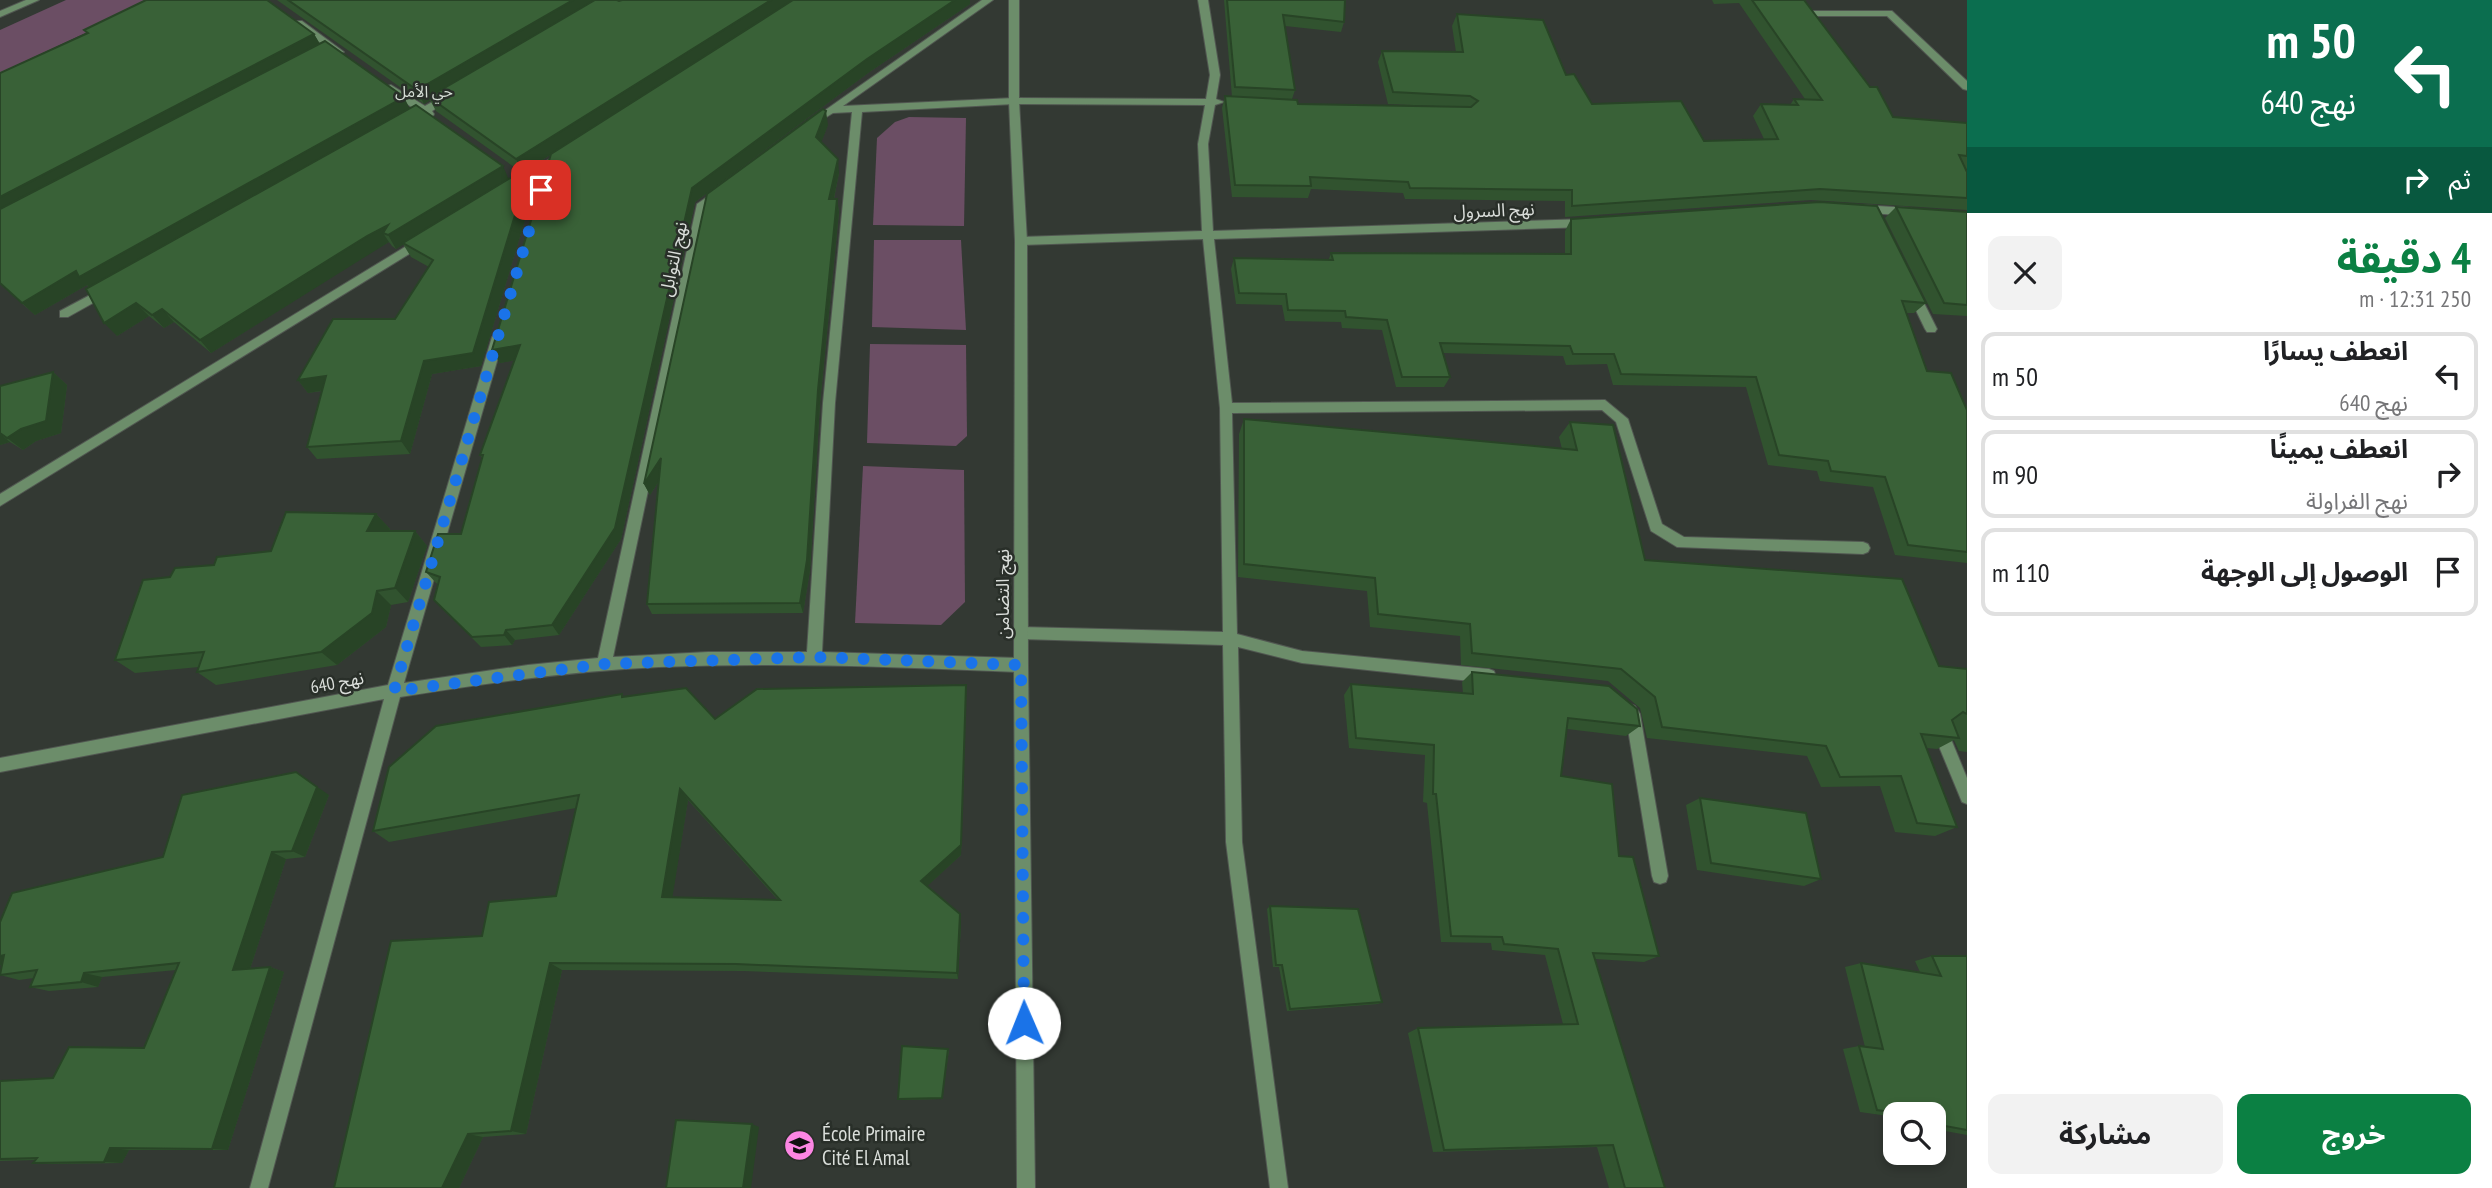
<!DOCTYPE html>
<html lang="ar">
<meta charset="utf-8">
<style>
body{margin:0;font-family:"PT Sans Narrow","Noto Sans Arabic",sans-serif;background:#f2f2f2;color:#202124;direction:rtl;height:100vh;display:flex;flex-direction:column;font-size:26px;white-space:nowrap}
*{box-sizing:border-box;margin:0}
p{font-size:23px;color:#757577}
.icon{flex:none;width:38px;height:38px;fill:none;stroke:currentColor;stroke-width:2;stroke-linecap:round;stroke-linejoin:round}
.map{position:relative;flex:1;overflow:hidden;direction:ltr}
.sheet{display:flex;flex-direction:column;background:#fff;width:525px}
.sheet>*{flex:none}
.banner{background:#0b6e4f;color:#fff;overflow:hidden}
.controls{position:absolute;left:1883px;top:1102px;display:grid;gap:14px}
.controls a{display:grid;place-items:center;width:63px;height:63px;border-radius:14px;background:#fff;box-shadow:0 4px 10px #0003;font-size:35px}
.pin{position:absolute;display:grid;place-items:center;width:60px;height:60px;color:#fff;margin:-30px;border-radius:14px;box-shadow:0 4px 10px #0006}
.me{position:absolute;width:77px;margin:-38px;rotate:359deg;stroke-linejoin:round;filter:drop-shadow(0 0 5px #0008)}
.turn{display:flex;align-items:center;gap:24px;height:147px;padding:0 21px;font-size:32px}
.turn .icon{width:91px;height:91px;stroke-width:2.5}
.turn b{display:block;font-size:49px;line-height:60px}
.then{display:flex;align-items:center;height:66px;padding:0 21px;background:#0003;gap:14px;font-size:26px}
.round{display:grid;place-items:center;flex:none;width:74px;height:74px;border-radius:14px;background:#f2f2f2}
.headline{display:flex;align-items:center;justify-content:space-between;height:119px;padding:0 21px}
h1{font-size:42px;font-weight:700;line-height:52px;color:#0b8043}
.action{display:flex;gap:14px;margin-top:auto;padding:14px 21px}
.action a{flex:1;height:80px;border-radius:14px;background:#0b8043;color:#fff;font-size:28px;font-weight:700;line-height:80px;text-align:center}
.action a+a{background:#f2f2f2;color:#202124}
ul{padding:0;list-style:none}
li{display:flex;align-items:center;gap:21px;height:88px;margin:0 14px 10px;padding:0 7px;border:4px solid #e0e0e0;border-radius:14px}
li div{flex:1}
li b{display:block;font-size:26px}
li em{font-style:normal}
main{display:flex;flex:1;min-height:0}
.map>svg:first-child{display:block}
.green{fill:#6b4e64}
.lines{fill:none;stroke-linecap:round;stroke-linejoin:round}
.minor-casing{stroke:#515751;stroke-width:2}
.tertiary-casing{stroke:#515751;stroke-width:2}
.minor{fill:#6c8d6a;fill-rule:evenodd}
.tertiary{fill:#6c8d6a;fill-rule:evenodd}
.wall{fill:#31532f;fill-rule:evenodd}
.shaded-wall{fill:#284426}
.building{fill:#396137;stroke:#284426;stroke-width:2;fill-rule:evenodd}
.route{stroke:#1a73e8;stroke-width:12;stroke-dasharray:0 21.6}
.labels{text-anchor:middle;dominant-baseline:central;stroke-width:5;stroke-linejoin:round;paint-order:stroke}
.far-neighbourhood-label{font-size:16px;fill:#d5ddd5;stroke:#292f29}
.street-label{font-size:18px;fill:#dadeda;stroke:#292f29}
.near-poi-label{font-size:21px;fill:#dadeda;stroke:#292f29;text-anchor:start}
</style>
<main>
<section class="sheet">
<div class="banner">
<div class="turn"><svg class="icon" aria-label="left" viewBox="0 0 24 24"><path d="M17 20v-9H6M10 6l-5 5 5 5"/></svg><div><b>50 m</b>نهج 640</div></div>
<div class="then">ثم<svg class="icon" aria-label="right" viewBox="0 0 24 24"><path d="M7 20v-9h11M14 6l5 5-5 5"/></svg></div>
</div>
<div class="headline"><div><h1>4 دقيقة</h1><p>250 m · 12:31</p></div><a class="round"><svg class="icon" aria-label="close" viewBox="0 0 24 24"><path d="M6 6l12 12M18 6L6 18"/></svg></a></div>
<ul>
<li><svg class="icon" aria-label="left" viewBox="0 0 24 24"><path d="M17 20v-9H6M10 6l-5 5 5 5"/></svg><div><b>انعطف يسارًا</b><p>نهج 640</p></div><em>50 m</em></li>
<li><svg class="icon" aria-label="right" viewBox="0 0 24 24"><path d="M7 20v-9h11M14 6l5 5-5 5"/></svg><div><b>انعطف يمينًا</b><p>نهج الفراولة</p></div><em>90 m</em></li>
<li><svg class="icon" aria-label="arrive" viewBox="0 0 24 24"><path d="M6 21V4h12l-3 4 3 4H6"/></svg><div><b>الوصول إلى الوجهة</b></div><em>110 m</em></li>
</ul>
<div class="action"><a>خروج</a><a>مشاركة</a></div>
</section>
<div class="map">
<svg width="1967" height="1188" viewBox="0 0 1967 1188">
<rect width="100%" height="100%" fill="#333933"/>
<g class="green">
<polygon points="66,0 156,0 0,73 0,30"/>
<polygon points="909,117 966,118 964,226 873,225 877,138 895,122"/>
<polygon points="874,240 961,240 966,330 872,327"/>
<polygon points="870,344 966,345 967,436 956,446 867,443"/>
<polygon points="863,466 964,470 965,602 941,625 855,623"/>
</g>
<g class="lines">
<defs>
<g id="minor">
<polygon points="26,0 39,0 0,17 0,11"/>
<path d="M982,0H993L843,106L1014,98L1206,99L1210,75L1198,0H1208L1220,75L1216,99L1224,102L1215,105L1208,144L1213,231L1586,219L1592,223L1586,227L1214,239L1232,403L1605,400L1628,419L1662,524L1684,537L1863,542L1868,544L1870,548L1868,552L1863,554L1677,547L1651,531L1616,422L1602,410L1232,413L1237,634L1302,651L1489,669L1494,671L1496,676L1494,681L1489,683L1302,663L1238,647L1242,842L1288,1188H1270L1226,842L1223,645L1021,639L1016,637L1014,633L1016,629L1021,627L1223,632L1220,408L1203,239L1021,245L1015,241L1021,237L1202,231L1198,144L1205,105L1014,104L862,112L835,403L822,652L1021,658L1026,660L1028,665L1026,670L1021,672C900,667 780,662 659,667C572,671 486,683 400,697L268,1188H250L384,699L0,772V758L388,685L492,337L498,332L504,337L404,683L528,665L598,658L697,204L720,188L725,192L724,195L708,206L613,657L708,652H807L823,403L852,112L833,113L812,126L807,123Z"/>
<polygon points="1806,11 1892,11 1967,81 1967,90 1963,89 1887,16 1803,16 1803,12"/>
<polygon points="296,21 302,21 344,52 335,54 296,25"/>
<polygon points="391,85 425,106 445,95 453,95 454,97 432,111 434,114 433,116 424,116 409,123 404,120 417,111 387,90 387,86"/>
<polygon points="564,151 569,155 568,157 522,185 514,185 514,179"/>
<polygon points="1861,205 1911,208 1917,212 1911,216 1857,212 1855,209"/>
<polygon points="423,236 427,237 427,243 0,506 0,494"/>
<polygon points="107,286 111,287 111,293 68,317 60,317 60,311"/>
<polygon points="1913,288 1917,289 1937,329 1935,332 1927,332 1925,329 1907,292"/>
<polygon points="1630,704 1635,706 1640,714 1668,876 1666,882 1660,884 1654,882 1652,876 1626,717 1623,711 1625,706"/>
<polygon points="1941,725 1946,727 1967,778 1967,804 1962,802 1933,732 1936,727"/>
</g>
<polygon id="tertiary" points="1009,0 1019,0 1019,101 1027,241 1028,665 1035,1188 1017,1188 1014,665 1015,241 1009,101"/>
</defs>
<use href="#minor" class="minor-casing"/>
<use href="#tertiary" class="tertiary-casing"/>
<use href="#minor" class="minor"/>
<use href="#tertiary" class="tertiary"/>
</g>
<g class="wall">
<polygon points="277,0 617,0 619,1 622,0 970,0 970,4 868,73 695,202 621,539 559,635 515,640 512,645 481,647 434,600 438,584 436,583 426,572 461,534 482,458 480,455 515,360 500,363 492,350 550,155 531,167 537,180 481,366 432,374 410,454 317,459 307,447 322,391 308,393 298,380 395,319 429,267 411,257 403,244 396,249 392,246 389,242 375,250 211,353 174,322 164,328 149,316 117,336 87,285 35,315 0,284 87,34 84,30 314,34 320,44 509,179 521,172 436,111 430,100 424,104"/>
<polygon points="1224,0 1345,0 1344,22 1341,32 1285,26 1295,90 1292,99 1298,104 1437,106 1388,104 1378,62 1382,51 1456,52 1452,26 1457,14 1566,75 1592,104 1704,141 1764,139 1753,116 1761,104 1790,105 1794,99 1805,99 1739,3 1714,4 1712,0 1804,0 1893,117 1967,123 1967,169 1965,168 1967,172 1967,210 1811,200 1565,217 1565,201 1405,199 1403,193 1311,189 1308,198 1232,197 1222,108 1225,96 1232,97"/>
<polygon points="828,125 821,142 839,173 834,199 837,199 839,212 820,403 810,570 803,613 652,614 647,604 659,481 650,495 644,484"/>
<polygon points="1896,207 1967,212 1967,316 1933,314 1885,218"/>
<polygon points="1571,219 1926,303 1914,313 1906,313 1927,371 1967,410 1967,563 1895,555 1873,487 1820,481 1817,471 1768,465 1746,387 1613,385 1607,364 1566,365 1563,356 1443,353 1450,377 1444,387 1396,387 1382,330 1342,328 1341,322 1285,321 1282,305 1236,304 1231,269 1234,258 1329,259 1331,253 1565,254 1565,231"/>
<polygon points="53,372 67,385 61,433 36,441 23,450 10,442 0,445 0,386"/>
<polygon points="1244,419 1562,449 1559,437 1570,422 1645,560 1939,666 1967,669 1967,752 1959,751 1954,740 1937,749 1927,748 1957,827 1935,836 1895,832 1880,786 1821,787 1807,756 1647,738 1640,708 1608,681 1461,665 1460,636 1370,627 1367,591 1238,577 1239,434"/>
<polygon points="376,514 390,529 389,531 415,531 427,546 408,602 391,605 386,627 337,665 216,685 197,672 199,667 135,673 115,660 170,577 271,551"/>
<polygon points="1472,672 1640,726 1626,736 1567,729 1561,776 1619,856 1659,956 1644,962 1595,959 1665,1188 1609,1188 1597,1147 1433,1152 1408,1033 1418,1028 1563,1024 1545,955 1492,950 1491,943 1441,942 1427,803 1423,802 1425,755 1349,748 1344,695 1351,684 1463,693 1462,682"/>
<path d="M966,685L961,855L927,886L961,923L958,979L743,971L562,970L526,1134L483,1137L459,1188H334L482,936L556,896L576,808L389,842L373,831L622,694L624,697L715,719ZM688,800L778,900L672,897Z"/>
<polygon points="329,795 305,857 286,859 250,969 270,967 284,972 228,1150 129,1150 122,1163 53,1164 33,1163 36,1160 0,1161 0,1081 53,1078 144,1048 176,970 102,977 98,987 49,991 30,987 34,978 19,980 0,975 2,966 0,965 0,922 163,857"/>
<polygon points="1700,798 1821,879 1804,886 1697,870 1686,805"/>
<polygon points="1270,906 1382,1002 1378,1004 1287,1011 1279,967 1273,967 1267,909"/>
<polygon points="1932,956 1967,956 1967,1135 1934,1129 1934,1115 1895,1115 1895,1117 1860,1112 1843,1049 1859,1046 1865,1047 1845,967 1861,963 1920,972 1915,961"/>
<polygon points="949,1050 942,1099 899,1100 898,1099"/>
</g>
<g class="shaded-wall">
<polygon points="573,0 598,0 429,97 430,100 424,104 417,90"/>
<polygon points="771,0 795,0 531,167 537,180 481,366 432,374 410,454 401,441 424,361 522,173 516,159"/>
<polygon points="955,0 970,0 970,4 868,73 695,202 621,539 559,635 552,625 692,188 867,59"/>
<polygon points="314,34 322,48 0,217 0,197"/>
<polygon points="404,97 411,111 92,290 87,285 35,315 22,303 76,271"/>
<polygon points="826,111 828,125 818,151 816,137"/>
<polygon points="838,159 839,173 831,212 829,199"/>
<polygon points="503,166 509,180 396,249 388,235 383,233 389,242 211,353 200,340 367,236"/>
<polygon points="837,199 839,212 820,403 810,570 803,613 800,603 818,390"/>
<polygon points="136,303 149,316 117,336 104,323"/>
<polygon points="162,309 174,322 164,328 152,315"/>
<polygon points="520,345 527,358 500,363 492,350"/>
<polygon points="53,372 67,385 61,433 36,441 23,450 7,438"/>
<polygon points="326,376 336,388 308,393 298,380"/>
<polygon points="0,434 10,442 0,445"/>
<polygon points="661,458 666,470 650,495 644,484"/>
<polygon points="376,514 390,529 381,546 367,531"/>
<polygon points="415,531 427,546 408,602 395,588"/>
<polygon points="377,591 391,605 386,627 337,665 321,652"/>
<polygon points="506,630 515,640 512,645 504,635"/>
<polygon points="966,685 961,855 923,890 921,881"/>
<polygon points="296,772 329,795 305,857 292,851"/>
<polygon points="680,789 688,800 671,906 662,897"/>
<polygon points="272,852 286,859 248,975 233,970"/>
<polygon points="960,914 961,923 958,979 957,973"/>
<polygon points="4,955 3,966 0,965 0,956"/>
<polygon points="550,963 562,970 526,1134 511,1131"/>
<polygon points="270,967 284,972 228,1150 212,1149"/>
<polygon points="84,973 102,977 98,987 81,982"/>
<polygon points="752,1124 759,1127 751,1188 743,1188"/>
<polygon points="468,1134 483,1137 459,1188 442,1188"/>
<polygon points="110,1148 129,1150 122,1163 104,1162"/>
</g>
<g class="building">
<polygon points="146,0 267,0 314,34 0,197 0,73 88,33 84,30"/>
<polygon points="288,0 573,0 417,90"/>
<polygon points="595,0 617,0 619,1 622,0 771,0 516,159 429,97"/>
<polygon points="793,0 955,0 867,59 692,188 615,528 552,625 506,630 504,635 472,637 434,600 440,577 426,572 438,534 461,534 483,455 480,455 520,345 492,350 551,154"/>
<polygon points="1227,0 1345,0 1344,22 1283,15 1295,90 1235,87"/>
<polygon points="1752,0 1804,0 1870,87 1877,87 1893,117 1967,123 1967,156 1959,155 1967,172 1967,198 1820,189 1572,206 1572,190 1410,188 1408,182 1310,177 1311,186 1235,185 1225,96 1297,100 1298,104 1471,107 1478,101 1470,96 1393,92 1382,51 1463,52 1457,14 1543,20 1566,75 1574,74 1592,104 1681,101 1704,141 1778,139 1761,104 1798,105 1794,99 1822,100"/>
<polygon points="325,41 404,97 79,277 76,271 22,303 0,283 0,209"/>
<polygon points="416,105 503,166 388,235 383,233 388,225 367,236 200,340 162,309 152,315 136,303 104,323 86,289"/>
<polygon points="823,109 826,111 816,137 838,159 829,199 837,199 818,390 807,560 800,603 647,604 661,458 644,484 707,194"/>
<polygon points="530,166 473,353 424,361 401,441 307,447 326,376 298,380 333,319 395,319 433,260 403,243"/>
<polygon points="1820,202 1877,206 1926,303 1902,301 1927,371 1951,373 1967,410 1967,552 1908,545 1885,477 1831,471 1828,461 1779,455 1756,377 1621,374 1614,354 1573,354 1570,346 1440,343 1450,377 1402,377 1387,320 1346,317 1345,311 1288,310 1286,294 1239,293 1234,258 1333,260 1331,253 1571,254 1571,219"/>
<polygon points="1896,207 1967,212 1967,305 1944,303"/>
<polygon points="53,372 46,421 21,429 7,438 0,433 0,386"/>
<polygon points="1244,419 1577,450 1570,422 1613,425 1645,560 1902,579 1939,666 1967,669 1967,714 1963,712 1952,720 1959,738 1921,734 1957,827 1917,823 1901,776 1840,777 1826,746 1662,727 1655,697 1621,669 1472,653 1470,624 1378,614 1375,578 1244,564"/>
<polygon points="286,512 376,514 367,531 415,531 395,588 377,591 372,613 321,652 197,672 204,652 115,660 143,580 170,577 175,568 214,565 217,557 271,551"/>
<polygon points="1472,672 1609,686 1637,709 1640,726 1568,718 1561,776 1612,784 1619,856 1633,857 1659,956 1593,953 1665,1188 1625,1188 1613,1145 1444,1150 1418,1028 1578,1024 1558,949 1504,944 1502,937 1451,936 1436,794 1433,794 1434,745 1356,738 1351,684 1473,694"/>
<path d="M966,685L961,845L921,881L960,914L957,973L736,964L550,963L511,1131L468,1134L442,1188H334L391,941L482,936L489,902L556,896L579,795L373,831L389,767L436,726L622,694V697L686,688L715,719L757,689ZM680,789L780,900L662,897Z"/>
<polygon points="296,772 317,787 292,851 272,852 233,970 270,967 212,1149 110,1148 104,1162 33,1163 37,1158 0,1159 0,1081 53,1078 69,1047 144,1048 179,963 84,973 81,982 30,987 37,970 0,975 4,955 0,956 0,922 12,893 163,857 182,795"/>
<polygon points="1700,798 1806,813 1821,879 1711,863"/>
<polygon points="1270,906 1358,909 1382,1002 1290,1009 1282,965 1276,965"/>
<polygon points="1932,956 1967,956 1967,1130 1934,1124 1934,1115 1912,1115 1877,1110 1859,1046 1883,1049 1861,963 1941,976"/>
<polygon points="902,1046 948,1049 942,1098 898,1099"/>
<polygon points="676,1120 752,1124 743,1188 666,1188"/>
</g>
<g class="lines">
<polyline class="route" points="541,190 394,691 604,664 814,657 1021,665 1024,1023"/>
</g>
<defs>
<symbol id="school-disc" viewBox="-11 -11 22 22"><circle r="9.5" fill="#fc86e3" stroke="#292f29"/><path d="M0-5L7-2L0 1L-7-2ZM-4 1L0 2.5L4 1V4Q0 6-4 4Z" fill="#111"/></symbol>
</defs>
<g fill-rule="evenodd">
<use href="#school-disc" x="782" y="1128" width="35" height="35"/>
</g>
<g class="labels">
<g class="far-neighbourhood-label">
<text x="424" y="91">حي الأمل</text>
</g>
<g class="street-label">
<text transform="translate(1494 210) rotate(-2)">نهج السرول</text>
<text transform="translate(673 259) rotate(-78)">نهج التوابل</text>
<text transform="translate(1002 594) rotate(-90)">نهج التضامن</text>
<text transform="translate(337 682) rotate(-11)">نهج 640</text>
</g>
<g class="near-poi-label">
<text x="822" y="1133">École Primaire<tspan x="822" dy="24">Cité El Amal</tspan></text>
</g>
</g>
</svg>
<div class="controls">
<a><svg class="icon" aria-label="search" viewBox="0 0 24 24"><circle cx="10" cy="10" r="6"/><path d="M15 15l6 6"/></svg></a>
</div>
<div class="pin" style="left:541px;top:190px;background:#d93025"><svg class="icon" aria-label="arrive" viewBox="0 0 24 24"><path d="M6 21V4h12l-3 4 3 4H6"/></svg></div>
<svg class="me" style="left:1024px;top:1023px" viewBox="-20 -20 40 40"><circle r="19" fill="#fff"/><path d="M0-13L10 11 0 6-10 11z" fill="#1a73e8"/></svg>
</div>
</main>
